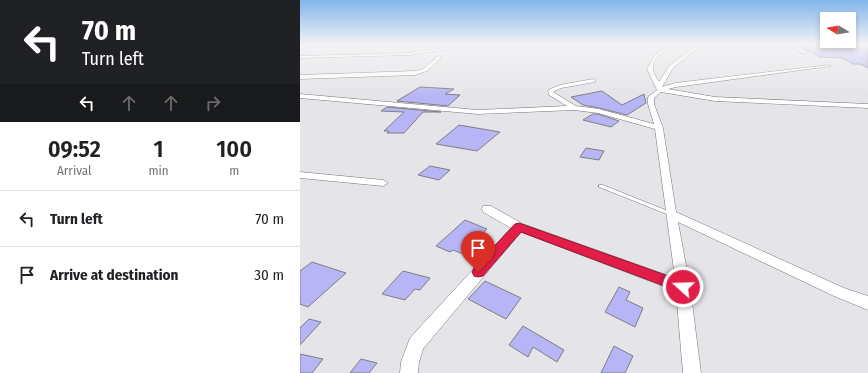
<!DOCTYPE html>
<style>
body{margin:0;font-family:"Fira Sans Condensed",sans-serif;background:#f2f2f2;color:#202124;height:100vh;display:flex;flex-direction:column;font-size:15px;white-space:nowrap}
*{box-sizing:border-box;margin:0}
p{font-size:13px;color:#757577}
.icon{flex:none;width:22px;height:22px;fill:none;stroke:currentColor;stroke-width:2;stroke-linecap:round;stroke-linejoin:round}
.map{position:relative;flex:1;overflow:hidden}
.details{display:flex;flex-direction:column;background:#fff;width:300px}
.details>*{flex:none}
.guide{background:#202124;color:#fff;overflow:hidden}
.needle{width:26px;rotate:281deg}
.fabs{position:absolute;left:520px;top:12px;display:grid;gap:8px}
.fabs a{display:grid;place-items:center;width:36px;height:36px;border-radius:0px;background:#fff;box-shadow:0 2px 6px #0003;font-size:20px}
.pin{position:absolute;display:grid;place-items:center;width:34px;height:34px;color:#fff;margin:-41px -17px;border-radius:50% 50% 50% 0;rotate:-45deg;box-shadow:0 0 4px #0007}
.pin .icon{rotate:45deg}
.me{position:absolute;width:44px;margin:-22px;rotate:290deg;stroke-linejoin:round;filter:drop-shadow(0 0 3px #0008)}
.turn{display:flex;align-items:center;gap:14px;height:84px;padding:0 16px;font-size:18px}
.turn .icon{width:52px;height:52px;stroke-width:2.5}
.turn b{display:block;font-size:28px;line-height:34px}
.lanes{display:flex;align-items:center;height:38px;padding:0 16px;background:#0003;justify-content:center;gap:20px;direction:ltr}
.lanes .off{opacity:.35}
.eta{display:flex;justify-content:space-evenly;align-items:center;height:68px;text-align:center}
.eta b{font-size:24px;font-weight:600;line-height:28px}
ul{padding:0;list-style:none}
li{display:flex;align-items:center;gap:12px;height:56px;padding:0 16px;border-top:1px solid #e0e0e0}
li div{flex:1}
li b{display:block;font-size:15px}
li em{font-style:normal}
main{display:flex;flex:1;min-height:0}
.map>svg:first-child{display:block}
.building{fill:#b7b5f5;stroke:#7e7e82}
.lines{fill:none;stroke-linecap:round;stroke-linejoin:round}
.lane-casing{stroke:#747478;stroke-width:1}
.street-casing{stroke:#747478;stroke-width:1}
.lane{fill:#fff;fill-rule:evenodd}
.street{fill:#fff;fill-rule:evenodd}
.route{fill:#e11d48;stroke:#92132f}
</style>
<main>
<section class="details">
<div class="guide">
<div class="turn"><svg class="icon" aria-label="left" viewBox="0 0 24 24"><path d="M17 20v-9H6M10 6l-5 5 5 5"/></svg><div><b>70 m</b>Turn left</div></div>
<div class="lanes"><svg class="icon" aria-label="left" viewBox="0 0 24 24"><path d="M17 20v-9H6M10 6l-5 5 5 5"/></svg><svg class="icon off" aria-label="ahead" viewBox="0 0 24 24"><path d="M12 20V5M6 11l6-6 6 6"/></svg><svg class="icon off" aria-label="ahead" viewBox="0 0 24 24"><path d="M12 20V5M6 11l6-6 6 6"/></svg><svg class="icon off" aria-label="right" viewBox="0 0 24 24"><path d="M7 20v-9h11M14 6l5 5-5 5"/></svg></div>
</div>
<div class="eta">
<div><b>09:52</b><p>Arrival</p></div>
<div><b>1</b><p>min</p></div>
<div><b>100</b><p>m</p></div>
</div>
<ul>
<li><svg class="icon" aria-label="left" viewBox="0 0 24 24"><path d="M17 20v-9H6M10 6l-5 5 5 5"/></svg><div><b>Turn left</b></div><em>70 m</em></li>
<li><svg class="icon" aria-label="arrive" viewBox="0 0 24 24"><path d="M6 21V4h12l-3 4 3 4H6"/></svg><div><b>Arrive at destination</b></div><em>30 m</em></li>
</ul>
</section>
<div class="map">
<svg width="568" height="373" viewBox="0 0 568 373">
<rect width="100%" height="100%" fill="#e5e5e9"/>
<g class="building">
<polygon points="513,44 538,44 543,48 568,48 568,68 560,64 553,64 543,58 520,57 498,45 515,45"/>
<polygon points="120,87 154,89 145,94 160,95 148,106 97,101"/>
<polygon points="302,91 322,105 344,94 346,103 327,115 299,108 283,105 271,97"/>
<polygon points="87,107 141,112 123,112 104,133 87,133 89,131 84,131 104,112 81,111"/>
<polygon points="293,114 298,114 319,121 311,127 283,120"/>
<polygon points="159,125 200,132 177,151 136,144"/>
<polygon points="286,148 304,151 299,160 280,157"/>
<polygon points="130,166 150,170 139,180 118,175"/>
<polygon points="165,220 187,229 173,243 178,245 168,256 153,250 150,252 136,246"/>
<polygon points="12,262 46,273 8,307 0,304 0,271"/>
<polygon points="103,271 130,278 120,290 115,289 105,300 82,294"/>
<polygon points="185,281 221,298 206,319 168,299"/>
<polygon points="319,287 330,292 326,300 343,308 335,327 305,312"/>
<polygon points="9,319 21,322 0,345 0,328"/>
<polygon points="223,326 264,350 257,362 233,347 228,357 209,345"/>
<polygon points="314,346 333,356 325,373 301,373"/>
<polygon points="0,354 23,359 12,373 0,373"/>
<polygon points="61,359 77,363 69,373 50,373"/>
</g>
<g class="lines">
<defs>
<g id="lane">
<polygon points="189,44 193,44 164,47 109,55 0,58 0,56 109,53 164,45"/>
<polygon points="299,185 303,185 373,213 374,214 373,215 369,215 299,187"/>
</g>
<g id="street">
<polygon points="484,44 489,44 509,53 505,54"/>
<path d="M368,45L371,46C365,51 351,59 353,69C353,73 357,78 359,82L369,66L397,45L400,46L373,68L362,87L375,83L529,65L531,66L376,87L368,89L415,97L568,104V108L415,101L361,92L354,98V104L363,128L376,212L544,288L568,296V310L534,296L378,222L390,287L401,373H383L376,291L221,232L123,349L119,362L118,373H100L101,362L110,338L211,228L183,212L182,209L183,206H191L223,224L375,278L355,129L298,113L274,110L178,114L0,98V94L178,110L267,106L249,95L248,90L260,85L293,79L295,80V82L261,88L253,92L276,106L299,109L354,124L348,104V97L357,90L347,69L355,55Z"/>
<polygon points="138,56 142,57 127,71 115,75 0,79 0,75 115,71 123,69"/>
<polygon points="0,172 83,180 88,183 83,186 0,178"/>
</g>
</defs>
<use href="#lane" class="lane-casing"/>
<use href="#street" class="street-casing"/>
<use href="#lane" class="lane"/>
<use href="#street" class="street"/>
</g>
<linearGradient id="sky" x2="0" y2="1"><stop stop-color="#81b5e9"/><stop offset="0.46" stop-color="#f3f3f5"/><stop offset="1" stop-color="#f3f3f5" stop-opacity="0"/></linearGradient>
<rect width="568" height="96" fill="url(#sky)"/>
<polygon class="route" points="219,223 388,283 390,287 388,291 383,293 221,232 183,276 178,277 174,276 172,272 174,268 215,224"/>
</svg>
<div class="fabs">
<a><svg class="needle" viewBox="-14 -14 28 28"><path d="M0-13l5 13h-10z" fill="#e53935"/><path d="M0 13l5-13h-10z" fill="#757577"/></svg></a>
</div>
<div class="pin" style="left:178px;top:272px;background:#d93025"><svg class="icon" aria-label="arrive" viewBox="0 0 24 24"><path d="M6 21V4h12l-3 4 3 4H6"/></svg></div>
<svg class="me" style="left:383px;top:287px" viewBox="-20 -20 40 40"><circle r="17" fill="#e11d48" stroke="#fff" stroke-width="3"/><path d="M0-11L8 9 0 5-8 9z" fill="#fff"/></svg>
</div>
</main>
